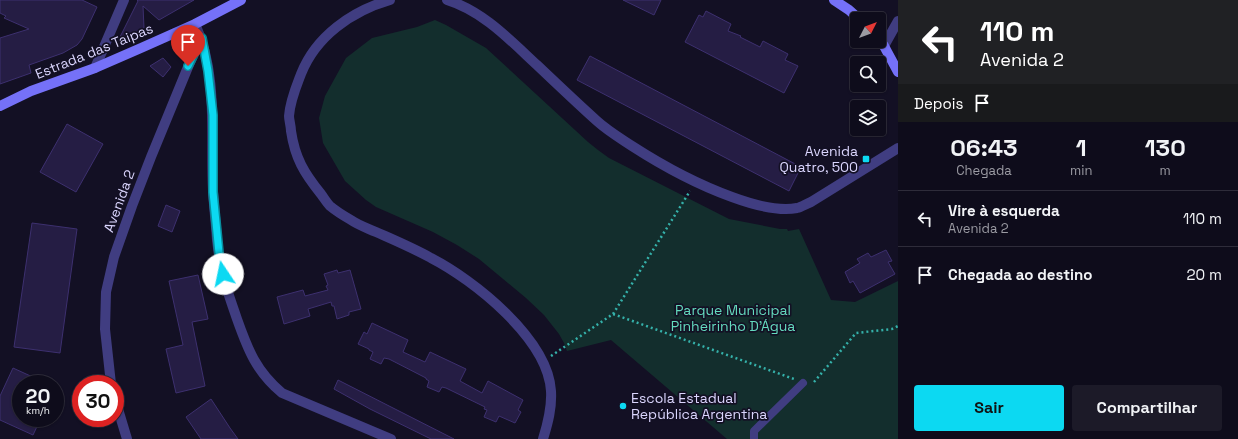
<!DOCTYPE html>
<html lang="pt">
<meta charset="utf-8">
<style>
body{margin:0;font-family:"Space Grotesk",sans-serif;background:#1c1a28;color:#f1f3f6;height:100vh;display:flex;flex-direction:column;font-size:15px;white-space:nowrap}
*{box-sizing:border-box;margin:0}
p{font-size:13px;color:#9b9ba3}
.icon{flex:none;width:22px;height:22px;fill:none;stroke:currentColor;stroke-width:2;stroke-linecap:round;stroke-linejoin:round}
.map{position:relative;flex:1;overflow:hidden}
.side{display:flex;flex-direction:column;background:#0e0c1b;width:340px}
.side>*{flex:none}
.guide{background:#202124;color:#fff;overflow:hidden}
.needle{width:26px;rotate:48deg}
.fabs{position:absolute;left:850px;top:12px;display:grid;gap:8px}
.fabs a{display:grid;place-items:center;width:36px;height:36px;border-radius:4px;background:#0e0c1b;box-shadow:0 1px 3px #0004,0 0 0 1px #2e2c3a;font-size:20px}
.speed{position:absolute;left:12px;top:375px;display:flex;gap:8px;font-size:20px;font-weight:700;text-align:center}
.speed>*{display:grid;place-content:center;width:52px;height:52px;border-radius:50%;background:#0e0c1b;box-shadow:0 1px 3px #0004,0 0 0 1px #2e2c3a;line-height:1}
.speed small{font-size:10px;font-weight:400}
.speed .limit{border:6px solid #d22;background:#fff;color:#111}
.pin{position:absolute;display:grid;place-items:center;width:34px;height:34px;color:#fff;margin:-41px -17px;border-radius:50% 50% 50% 0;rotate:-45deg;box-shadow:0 0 4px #0007}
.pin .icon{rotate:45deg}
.me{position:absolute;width:44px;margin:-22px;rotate:349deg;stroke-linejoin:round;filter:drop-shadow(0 0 3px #0008)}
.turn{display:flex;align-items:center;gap:14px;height:84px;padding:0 16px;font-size:18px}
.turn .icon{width:52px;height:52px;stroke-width:2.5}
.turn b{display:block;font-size:28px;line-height:34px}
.then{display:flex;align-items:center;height:38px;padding:0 16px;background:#0003;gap:8px;font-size:15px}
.eta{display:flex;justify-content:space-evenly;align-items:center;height:68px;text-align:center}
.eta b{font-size:24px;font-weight:700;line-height:28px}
.cta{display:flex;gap:8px;margin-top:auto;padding:8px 16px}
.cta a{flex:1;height:46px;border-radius:4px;background:#0cd9f2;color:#111;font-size:16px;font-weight:700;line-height:46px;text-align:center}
.cta a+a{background:#1c1a28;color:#f1f3f6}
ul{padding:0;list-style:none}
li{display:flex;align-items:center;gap:12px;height:56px;padding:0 16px;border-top:1px solid #2e2c3a}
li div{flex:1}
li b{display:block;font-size:15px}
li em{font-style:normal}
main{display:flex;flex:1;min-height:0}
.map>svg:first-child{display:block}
.green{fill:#132e2d}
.building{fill:#251d44;stroke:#3d306f}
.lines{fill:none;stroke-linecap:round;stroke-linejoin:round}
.path{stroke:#35b1aa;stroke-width:2.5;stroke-dasharray:2 3;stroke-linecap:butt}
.lane{stroke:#403d81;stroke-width:8}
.street{stroke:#403d81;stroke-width:10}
.secondary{stroke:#7571f8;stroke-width:10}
.route-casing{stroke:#088d9d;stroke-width:10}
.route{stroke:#0cd9f2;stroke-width:7}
.poi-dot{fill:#0cd9f2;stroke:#131024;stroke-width:1.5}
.labels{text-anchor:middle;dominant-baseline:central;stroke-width:3.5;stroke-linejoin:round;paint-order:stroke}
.street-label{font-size:14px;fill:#dad5fd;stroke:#131024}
.poi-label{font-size:14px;fill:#dad5fd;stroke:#131024;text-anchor:end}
.park-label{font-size:14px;fill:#64dabe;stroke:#131024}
</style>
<main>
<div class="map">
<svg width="898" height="439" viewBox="0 0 898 439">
<rect width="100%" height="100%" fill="#131024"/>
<polygon class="green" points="435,20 446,25 486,48 588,142 598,150 609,158 729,219 780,229 787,229 788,231 799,229 831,300 855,302 898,281 898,439 727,439 611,340 567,351 564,343 559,334 544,315 526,298 479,259 457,245 433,232 376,207 366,200 345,181 323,143 319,118 325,96 346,58 372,38 417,27"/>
<g class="building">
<polygon points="0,0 82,0 97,7 82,39 77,45 63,53 29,65 31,73 0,84 0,38 29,29 4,18 6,16 0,13"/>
<polygon points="137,0 194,0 159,20 143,6 144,28 118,41 138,1"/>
<polygon points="623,0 661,0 654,15"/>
<polygon points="706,11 731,24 728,31 741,36 740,37 760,47 763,41 788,54 785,60 798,66 784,93 685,42 699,15 703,17"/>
<polygon points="590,56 801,167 789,191 577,80"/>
<polygon points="163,58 171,67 163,77 150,66"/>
<polygon points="67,124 103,144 76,192 40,172"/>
<polygon points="166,205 180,211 172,232 158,226"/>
<polygon points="32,223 77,229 60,353 14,347"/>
<polygon points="886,250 892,261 888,262 895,274 860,293 853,281 850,283 845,272 860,263 857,259 868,253 871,257"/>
<polygon points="337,270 338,273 350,270 361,309 349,312 349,315 337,319 334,306 332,306 331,302 308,309 310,316 284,324 277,297 303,290 305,296 328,290 326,286 328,285 324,274"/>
<polygon points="198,275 208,319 192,322 205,386 176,393 166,349 183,345 169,281"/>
<polygon points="372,323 408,340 403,352 425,362 430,352 466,369 460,381 482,393 488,381 523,400 518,410 521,412 515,423 499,416 496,422 484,417 487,410 484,409 485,407 446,388 442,387 439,392 427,387 429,381 426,379 426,378 389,359 384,358 381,364 370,359 373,352 369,350 369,349 358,344 364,332 367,334"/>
<polygon points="13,368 48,384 21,384 21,391 14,408 21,411 21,418 41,418 33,435 0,420 0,396"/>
<polygon points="338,380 454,439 431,439 370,409 334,389"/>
<polygon points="211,399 230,428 238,439 201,439 186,417"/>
</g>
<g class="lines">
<g class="path">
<polyline points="613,314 690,191"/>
<polyline points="551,356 613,314 794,379"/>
<polyline points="814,382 856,333 892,329 898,326"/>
</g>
<polyline class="lane" points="754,439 754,431 803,383"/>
<g class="street">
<path d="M390,0C352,11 316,36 301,74C296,87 290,101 289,116C289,120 291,126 291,131C295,158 304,173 321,194C324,198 327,203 330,206C336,211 344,216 351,220C358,225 367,228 376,232C394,240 413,248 431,258C474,280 548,339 551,391C552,408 548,423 543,439"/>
<path d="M447,0C483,11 510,40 537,65C557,84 577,103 597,121C608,131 620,138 632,146C663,166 696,184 732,197C751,204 776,212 797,208C801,207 806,204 811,202L898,148"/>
<path d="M195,24C219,75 210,137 213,191C214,208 216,224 217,240C218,248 219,256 220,264C224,283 231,301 237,319C248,350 256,371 282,393L391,439"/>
<polyline points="884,46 898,21"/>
<polyline points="95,68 124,0"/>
<polyline points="111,384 105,329 106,292 114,257 132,206 151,157 188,67 201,38"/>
<polyline points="115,399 127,439"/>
</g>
<g class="secondary">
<polyline points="834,0 849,10 859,19"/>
<polyline points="879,39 884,46 898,72"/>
<polyline points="0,106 31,91 95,68 141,48 195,24 241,0"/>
</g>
</g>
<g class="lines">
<defs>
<polyline id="route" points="188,66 202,38 208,71 213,115 213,192 220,263 223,274"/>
</defs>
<use href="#route" class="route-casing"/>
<use href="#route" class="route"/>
</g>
<g class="poi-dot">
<rect x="862" y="155" width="8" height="8" rx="2"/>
<circle cx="623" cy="406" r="4"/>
</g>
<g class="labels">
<g class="street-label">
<text transform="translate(94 51) rotate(-22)">Estrada das Taipas</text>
<text transform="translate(119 201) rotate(-70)">Avenida 2</text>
</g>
<g class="poi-label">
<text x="858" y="151">Avenida<tspan x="858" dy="16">Quatro, 500</tspan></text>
<text x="631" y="398" text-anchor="start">Escola Estadual<tspan x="631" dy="16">República Argentina</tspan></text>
</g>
<g class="park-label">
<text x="733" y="310">Parque Municipal<tspan x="733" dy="16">Pinheirinho D'Água</tspan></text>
</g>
</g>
</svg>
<div class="fabs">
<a><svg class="needle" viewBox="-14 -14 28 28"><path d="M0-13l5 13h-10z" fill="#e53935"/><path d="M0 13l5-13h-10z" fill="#9b9ba3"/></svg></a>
<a><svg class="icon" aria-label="search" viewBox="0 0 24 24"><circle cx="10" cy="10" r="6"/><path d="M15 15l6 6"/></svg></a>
<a><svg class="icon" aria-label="layers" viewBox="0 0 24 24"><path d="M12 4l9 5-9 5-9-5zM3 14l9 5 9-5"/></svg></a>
</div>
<div class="speed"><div>20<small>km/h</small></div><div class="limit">30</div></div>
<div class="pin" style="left:188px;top:66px;background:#d93025"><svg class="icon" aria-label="arrive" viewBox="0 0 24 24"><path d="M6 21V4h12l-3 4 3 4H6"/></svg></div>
<svg class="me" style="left:223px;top:274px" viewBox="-20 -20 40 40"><circle r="19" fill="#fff"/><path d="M0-13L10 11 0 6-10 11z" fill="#0cd9f2"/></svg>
</div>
<section class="side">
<div class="guide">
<div class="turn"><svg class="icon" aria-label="left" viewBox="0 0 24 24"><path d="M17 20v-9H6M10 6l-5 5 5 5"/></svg><div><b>110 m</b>Avenida 2</div></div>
<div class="then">Depois<svg class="icon" aria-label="arrive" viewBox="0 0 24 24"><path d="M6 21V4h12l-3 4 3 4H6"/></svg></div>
</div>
<div class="eta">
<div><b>06:43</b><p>Chegada</p></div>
<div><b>1</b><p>min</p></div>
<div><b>130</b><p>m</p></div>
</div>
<ul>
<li><svg class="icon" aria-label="left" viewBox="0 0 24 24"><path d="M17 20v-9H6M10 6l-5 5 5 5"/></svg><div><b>Vire à esquerda</b><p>Avenida 2</p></div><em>110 m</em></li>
<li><svg class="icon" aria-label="arrive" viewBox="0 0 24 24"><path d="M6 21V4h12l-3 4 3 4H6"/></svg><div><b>Chegada ao destino</b></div><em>20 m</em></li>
</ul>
<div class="cta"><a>Sair</a><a>Compartilhar</a></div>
</section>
</main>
